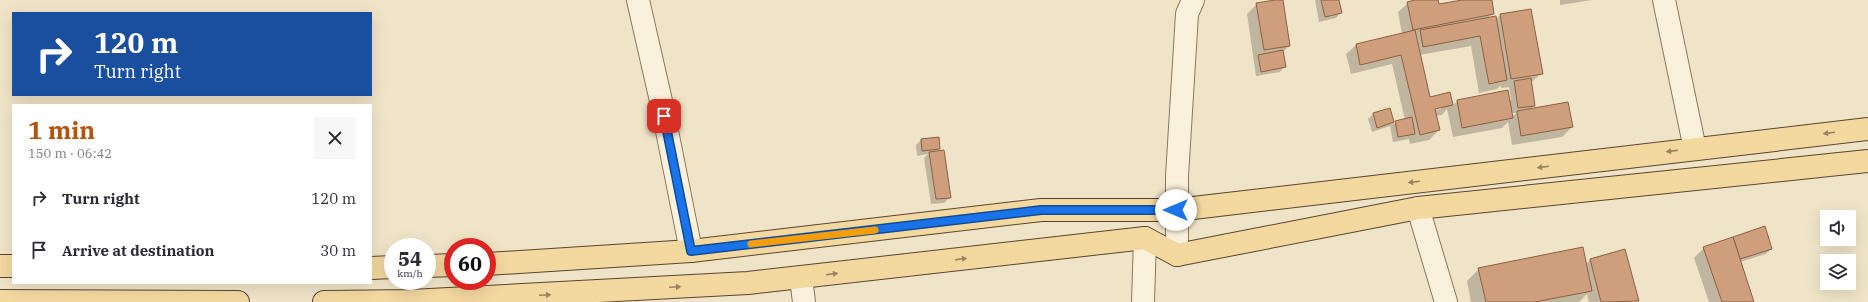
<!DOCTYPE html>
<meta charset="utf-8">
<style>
body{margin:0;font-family:"IBM Plex Serif",serif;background:#f7f7f7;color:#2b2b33;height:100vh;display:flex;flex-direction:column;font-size:15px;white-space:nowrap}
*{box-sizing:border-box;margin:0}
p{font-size:13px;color:#7c7c81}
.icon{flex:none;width:22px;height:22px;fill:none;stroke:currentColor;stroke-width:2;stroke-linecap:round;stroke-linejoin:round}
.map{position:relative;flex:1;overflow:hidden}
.drawer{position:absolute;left:12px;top:104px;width:360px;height:180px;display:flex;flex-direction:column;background:#fff;border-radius:0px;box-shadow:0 4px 16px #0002}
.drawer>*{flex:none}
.hud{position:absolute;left:12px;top:12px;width:360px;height:84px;border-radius:0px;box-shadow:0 4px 16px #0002;background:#1a4fa0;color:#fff;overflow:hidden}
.controls{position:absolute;left:1820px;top:210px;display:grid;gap:8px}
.controls a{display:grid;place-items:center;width:36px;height:36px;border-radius:0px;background:#fff;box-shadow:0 4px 16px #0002;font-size:20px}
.speed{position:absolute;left:384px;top:238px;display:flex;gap:8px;font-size:20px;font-weight:700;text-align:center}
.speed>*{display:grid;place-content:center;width:52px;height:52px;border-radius:50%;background:#fff;box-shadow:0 4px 16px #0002;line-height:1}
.speed small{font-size:10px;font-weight:400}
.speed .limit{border:6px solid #d22;background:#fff;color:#111}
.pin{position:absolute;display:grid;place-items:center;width:34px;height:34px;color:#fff;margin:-17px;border-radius:8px;box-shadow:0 2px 6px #0006}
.me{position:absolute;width:44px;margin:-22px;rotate:270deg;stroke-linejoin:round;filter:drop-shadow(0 0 3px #0008)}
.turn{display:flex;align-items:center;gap:14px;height:84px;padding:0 16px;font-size:18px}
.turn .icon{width:52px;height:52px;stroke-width:2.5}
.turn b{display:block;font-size:28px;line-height:34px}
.round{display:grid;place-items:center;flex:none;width:42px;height:42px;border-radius:0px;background:#f7f7f7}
.headline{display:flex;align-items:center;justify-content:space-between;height:68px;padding:0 16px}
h1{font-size:24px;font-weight:700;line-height:30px;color:#b45309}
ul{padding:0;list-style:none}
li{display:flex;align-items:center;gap:12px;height:52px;padding:0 16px}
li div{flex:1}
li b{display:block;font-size:15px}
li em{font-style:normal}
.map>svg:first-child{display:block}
.shadow{fill:#0003;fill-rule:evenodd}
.building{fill:#cf9f7d;stroke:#8d5f41}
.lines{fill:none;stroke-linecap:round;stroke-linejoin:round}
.minor-casing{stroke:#8d765c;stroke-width:24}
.major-casing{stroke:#5b4430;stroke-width:24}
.minor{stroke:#faf1dc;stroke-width:22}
.major{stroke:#f3d9a0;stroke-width:22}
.oneway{fill:#988460}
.route-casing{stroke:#114b97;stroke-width:10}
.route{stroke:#1a73e8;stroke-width:7}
.slow{stroke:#f59e0b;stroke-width:7}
</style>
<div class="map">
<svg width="1868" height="302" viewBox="0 0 1868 302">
<rect width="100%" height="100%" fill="#f0e4c8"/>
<g class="shadow">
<polygon points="1315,0 1338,0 1341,12 1336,18 1319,22"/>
<path d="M1421,0H1437L1438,6L1460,1V0H1491L1493,13L1487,19L1496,20L1500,15L1542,73L1530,83L1534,106L1530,109L1572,127L1562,137L1512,145L1508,122L1502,128L1453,137L1447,109L1442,115L1436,116L1439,130L1429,140L1410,144L1409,139L1393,142L1390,126L1372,132L1368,119L1373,114L1389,109L1394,124L1405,120L1392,64L1351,74L1346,54L1356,45L1402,34L1398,12L1408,3ZM1471,46L1479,93L1497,89L1501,85V88L1509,87L1511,100L1457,101L1452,106L1449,93L1429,98L1419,55ZM1441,107V109L1430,111V109ZM1511,113H1516L1512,117Z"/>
<polygon points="1560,0 1592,0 1560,5"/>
<polygon points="1257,4 1289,46 1283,52 1285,66 1280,72 1256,76 1247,14"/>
<polygon points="921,140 939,148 935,152 950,197 944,203 931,204 924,158 928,154 917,156 916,145"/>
<polygon points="1704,248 1771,248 1766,254 1740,262 1753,302 1709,302 1694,258"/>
<polygon points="1590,260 1638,301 1589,302 1587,294 1579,302 1471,302 1467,281 1479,269 1585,265"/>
</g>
<g class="building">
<polygon points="1275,0 1283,0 1290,46 1264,50 1256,3"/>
<polygon points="1321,0 1339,0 1342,13 1325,17"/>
<polygon points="1415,0 1438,0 1439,4 1462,0 1492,0 1494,14 1413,30 1407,2"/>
<polygon points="1531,9 1543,74 1511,79 1500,14"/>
<polygon points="1496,16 1507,80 1489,84 1480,36 1423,47 1420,30"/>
<polygon points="1415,30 1430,97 1450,92 1453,105 1435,109 1440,130 1420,135 1401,55 1360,65 1356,44"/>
<polygon points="1283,50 1286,67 1261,72 1258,55"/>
<polygon points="1531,78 1535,106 1518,108 1514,81"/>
<polygon points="1508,90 1513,118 1462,128 1457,100"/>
<polygon points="1568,102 1573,127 1521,136 1517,111"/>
<polygon points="1390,108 1394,122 1377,128 1373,113"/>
<polygon points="1412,117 1415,134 1398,137 1395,121"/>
<polygon points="939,137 940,149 922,151 921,139"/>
<polygon points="944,150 951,198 936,199 929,152"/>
<polygon points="1765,226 1772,249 1740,259 1733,237"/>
<polygon points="1733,237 1754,302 1722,302 1703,247"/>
<polygon points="1583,247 1592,291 1535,302 1486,302 1478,268"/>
<polygon points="1625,249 1639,301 1601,302 1590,259"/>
</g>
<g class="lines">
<defs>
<g id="minor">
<polyline points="638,0 661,101 691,251"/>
<polyline points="1664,0 1695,149"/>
<polyline points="1418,208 1446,302"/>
<polyline points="1177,255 1177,176 1187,14 1193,0"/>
<polyline points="801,278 804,302"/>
<polyline points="1143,302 1145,238"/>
</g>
<g id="major">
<polyline points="487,264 691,251 1041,210 1176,210 1868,129"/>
<polyline points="0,266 13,266"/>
<polyline points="427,266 453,265"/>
<polyline points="371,268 393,267"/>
<polyline points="0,301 238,302"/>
<polyline points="324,302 411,301 748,283 1145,238 1177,255 1418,208 1868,161"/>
</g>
</defs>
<use href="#minor" class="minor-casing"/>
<use href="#major" class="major-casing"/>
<use href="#minor" class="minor"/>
<use href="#major" class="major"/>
</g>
<defs><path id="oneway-solid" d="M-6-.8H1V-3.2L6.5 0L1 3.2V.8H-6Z"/></defs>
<g class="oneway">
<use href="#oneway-solid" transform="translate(1829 133) rotate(173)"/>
<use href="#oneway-solid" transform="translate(1672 151) rotate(173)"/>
<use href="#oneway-solid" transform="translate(1543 167) rotate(173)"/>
<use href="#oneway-solid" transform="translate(1414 182) rotate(173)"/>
<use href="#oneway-solid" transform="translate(961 259) rotate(-7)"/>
<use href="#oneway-solid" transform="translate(832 274) rotate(-7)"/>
<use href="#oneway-solid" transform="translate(675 287) rotate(-3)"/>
<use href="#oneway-solid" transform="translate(545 295) rotate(-3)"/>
</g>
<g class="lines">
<defs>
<polyline id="route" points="664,116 691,251 1041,210 1176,210"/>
</defs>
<use href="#route" class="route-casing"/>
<use href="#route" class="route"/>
<polyline class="slow" points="751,244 875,230"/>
</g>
</svg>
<div class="controls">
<a><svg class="icon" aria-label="sound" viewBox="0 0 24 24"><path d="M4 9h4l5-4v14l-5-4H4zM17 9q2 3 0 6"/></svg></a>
<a><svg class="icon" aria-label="layers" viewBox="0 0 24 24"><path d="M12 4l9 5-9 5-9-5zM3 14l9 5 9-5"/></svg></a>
</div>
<div class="speed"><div>54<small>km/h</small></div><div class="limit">60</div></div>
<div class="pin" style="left:664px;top:116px;background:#d93025"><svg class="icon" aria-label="arrive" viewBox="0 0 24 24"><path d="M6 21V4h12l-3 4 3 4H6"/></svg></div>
<svg class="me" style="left:1176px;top:210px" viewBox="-20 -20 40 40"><circle r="19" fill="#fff"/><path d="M0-13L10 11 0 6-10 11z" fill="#1a73e8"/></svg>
<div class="hud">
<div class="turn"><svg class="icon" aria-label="right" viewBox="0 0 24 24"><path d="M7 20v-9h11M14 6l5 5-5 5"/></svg><div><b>120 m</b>Turn right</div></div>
</div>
<section class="drawer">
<div class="headline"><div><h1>1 min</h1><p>150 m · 06:42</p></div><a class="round"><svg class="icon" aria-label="close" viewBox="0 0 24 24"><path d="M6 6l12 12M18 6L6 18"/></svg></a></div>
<ul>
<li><svg class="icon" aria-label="right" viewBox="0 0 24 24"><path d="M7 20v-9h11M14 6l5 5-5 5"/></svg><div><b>Turn right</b></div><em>120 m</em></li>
<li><svg class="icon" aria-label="arrive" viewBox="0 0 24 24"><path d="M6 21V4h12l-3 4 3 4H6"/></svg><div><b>Arrive at destination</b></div><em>30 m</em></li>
</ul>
</section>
</div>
